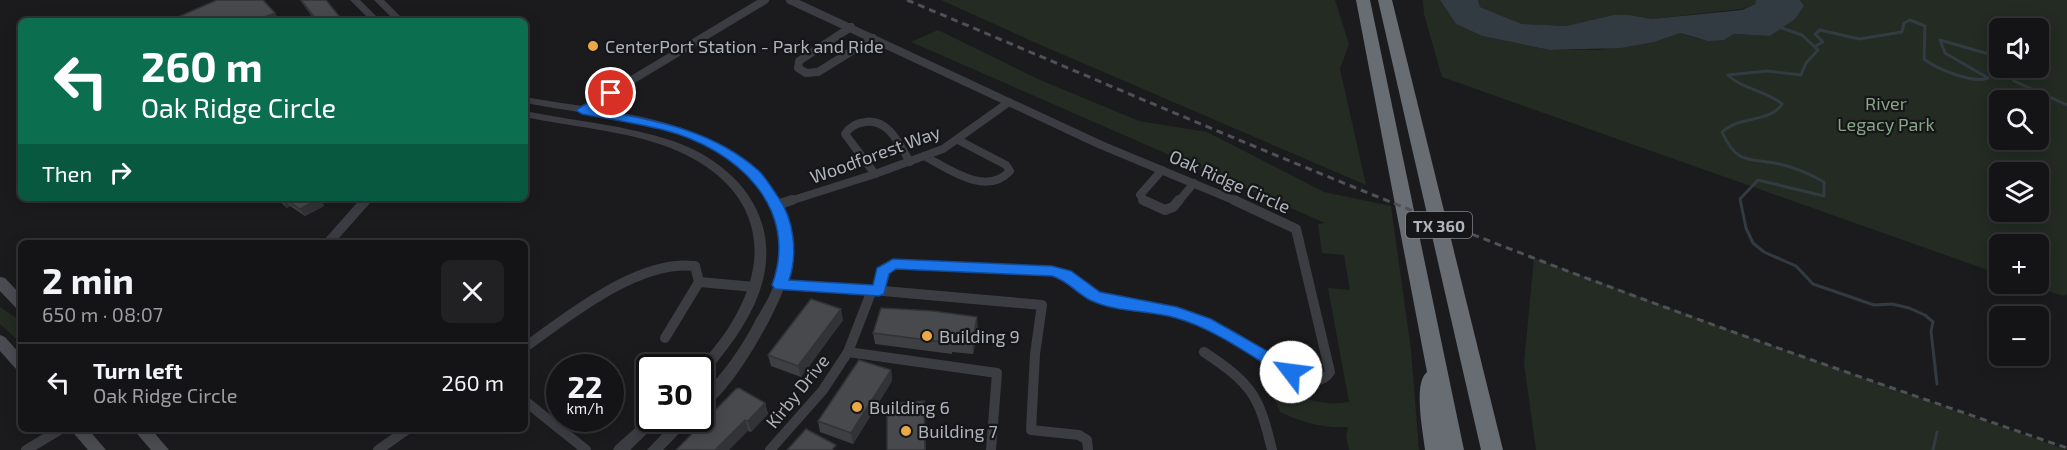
<!DOCTYPE html>
<meta charset="utf-8">
<style>
body{margin:0;font-family:"Exo 2",sans-serif;background:#212123;color:#f1f3f6;height:100vh;display:flex;flex-direction:column;font-size:22px;white-space:nowrap}
*{box-sizing:border-box;margin:0}
p{font-size:20px;color:#9d9ea1}
.icon{flex:none;width:33px;height:33px;fill:none;stroke:currentColor;stroke-width:2;stroke-linecap:round;stroke-linejoin:round}
.map{position:relative;flex:1;overflow:hidden}
.panel{position:absolute;left:18px;top:240px;width:510px;height:192px;display:flex;flex-direction:column;background:#141416;border-radius:9px;box-shadow:0 3px 15px #0003,0 0 0 2px #333335}
.panel>*{flex:none}
.top-card{position:absolute;left:18px;top:18px;width:510px;height:183px;border-radius:9px;box-shadow:0 3px 15px #0003,0 0 0 2px #333335;background:#0b6e4f;color:#fff;overflow:hidden}
.buttons{position:absolute;left:1989px;top:18px;display:grid;gap:12px}
.buttons a{display:grid;place-items:center;width:60px;height:60px;border-radius:9px;background:#141416;box-shadow:0 3px 15px #0003,0 0 0 2px #333335;font-size:30px}
.speed{position:absolute;left:546px;top:354px;display:flex;gap:12px;font-size:30px;font-weight:700;text-align:center}
.speed>*{display:grid;place-content:center;width:78px;height:78px;border-radius:50%;background:#141416;box-shadow:0 3px 15px #0003,0 0 0 2px #333335;line-height:1}
.speed small{font-size:15px;font-weight:400}
.speed .limit{border:3px solid #111;border-radius:9px;background:#fff;color:#111}
.pin{position:absolute;display:grid;place-items:center;width:51px;height:51px;color:#fff;margin:-26px;border:3px solid #fff;border-radius:50%;box-shadow:0 2px 6px #0007}
.me{position:absolute;width:66px;margin:-33px;rotate:300deg;stroke-linejoin:round;filter:drop-shadow(0 0 4px #0008)}
.turn{display:flex;align-items:center;gap:21px;height:126px;padding:0 24px;font-size:27px}
.turn .icon{width:78px;height:78px;stroke-width:2.5}
.turn b{display:block;font-size:42px;line-height:51px}
.then{display:flex;align-items:center;height:57px;padding:0 24px;background:#0003;gap:12px;font-size:22px}
.round{display:grid;place-items:center;flex:none;width:63px;height:63px;border-radius:9px;background:#212123}
.headline{display:flex;align-items:center;justify-content:space-between;height:102px;padding:0 24px}
h1{font-size:36px;font-weight:700;line-height:45px}
ul{padding:0;list-style:none}
li{display:flex;align-items:center;gap:18px;height:78px;padding:0 24px;border-top:2px solid #333335}
li div{flex:1}
li b{display:block;font-size:22px}
li em{font-style:normal}
.map>svg:first-child{display:block}
.green{fill:#232b23;fill-rule:evenodd}
.water{fill:#313b41}
.lines{fill:none;stroke-linecap:round;stroke-linejoin:round}
.stream{stroke:#313b41;stroke-width:3}
.minor-far1{stroke:#3c3d42;stroke-width:8}
.minor{stroke:#3c3d42;stroke-width:10}
.tertiary{fill:#3c3d42;fill-rule:evenodd}
.secondary{fill:#4a4c52;fill-rule:evenodd}
.motorway{fill:#686c73;fill-rule:evenodd}
.rail{stroke:#4f5157;stroke-width:3;stroke-dasharray:7 5;stroke-linecap:butt}
.wall{fill:#3e3f42}
.shaded-wall{fill:#323336}
.building{fill:#48494d;stroke:#323336;stroke-width:1.5}
.route{fill:#1a73e8;stroke:#114b97;stroke-width:1.5}
.poi-dot{fill:#eba945;stroke:#161618;stroke-width:2}
.labels{text-anchor:middle;dominant-baseline:central;stroke-width:4.5;stroke-linejoin:round;paint-order:stroke}
.shield{fill:#161618;stroke:#80848b;stroke-width:1.5}
.shield-label{font-size:16px;font-weight:bold;fill:#aeb3bc}
.poi-label{font-size:18px;fill:#aeb3bc;stroke:#161618;text-anchor:start}
.park-label{font-size:18px;fill:#86a686;stroke:#161618}
.street-label{font-size:18px;fill:#aeb3bc;stroke:#161618}
</style>
<div class="map">
<svg width="2067" height="450" viewBox="0 0 2067 450">
<rect width="100%" height="100%" fill="#1b1b1d"/>
<g class="green">
<polygon points="941,0 1335,0 1349,44 1340,69 1366,185 1036,43"/>
<path d="M1423,0H1440L1456,24L1482,36L1550,50H1599L1680,33L1698,39L1724,40L1734,34L1770,36L1804,6L1800,0H2067V294L2063,296L2027,284H2038V244H2000L1999,274L1442,77L1424,14ZM2000,28H2038V68H2000ZM2000,100H2038V140H2000ZM2000,172H2038V212H2000Z"/>
<polygon points="1478,0 1756,0 1756,4 1741,9 1652,19 1630,15 1613,15 1566,26 1522,24 1480,7"/>
<path d="M938,30L1038,79L1139,121L1207,132L1324,192L1391,206L1411,350L1419,450H1349L1346,437L1348,427C1322,428 1303,423 1280,412L1273,393C1302,392 1315,408 1349,402L1328,288L1350,290L1344,255L1322,253L1318,224L1325,223L911,42Z"/>
<polygon points="1534,258 1757,340 2067,450 1536,450 1524,363"/>
<polygon points="0,307 21,321 21,343 0,324"/>
</g>
<polygon class="water" points="1440,0 1478,0 1480,7 1522,24 1566,26 1613,15 1630,15 1652,19 1742,10 1755,4 1756,0 1800,0 1804,6 1795,19 1770,36 1734,34 1724,40 1708,41 1680,33 1654,42 1621,48 1550,50 1482,36 1456,24"/>
<g class="lines">
<g class="stream">
<path d="M1779,27L1802,35L1818,50L1806,63L1801,75L1767,71L1728,75C1743,90 1766,90 1782,104C1770,123 1741,115 1722,132C1738,167 1750,157 1780,164C1796,168 1810,174 1824,182V196L1758,180L1740,199L1746,228L1753,243L1764,252L1796,266L1813,284L1874,305L1892,304L1909,308L1925,315L1933,322L1931,331L1937,384"/>
<path d="M1816,46L1823,42L1815,34L1820,30L1859,39L1902,32L1904,23L1910,20L1925,26L1924,59C1937,69 1973,84 1988,78L1945,53L1940,40L1985,53H2000"/>
<polyline points="2021,68 2013,76 2014,81 2067,105"/>
<polyline points="1933,450 1937,432"/>
</g>
<g class="minor-far1">
<polyline points="790,0 1101,145 1238,202"/>
<polyline points="851,27 799,61 798,68 806,73 818,72 873,38"/>
<polyline points="582,110 765,0"/>
<path d="M924,156C949,169 986,197 1010,171L1006,165L958,140"/>
<path d="M875,174L845,134C850,126 857,123 865,122C889,118 900,146 910,162"/>
<polyline points="365,202 368,198"/>
<polyline points="787,202 875,174 943,149 1009,102"/>
<polyline points="1145,202 1140,195 1162,170"/>
<polyline points="1178,202 1194,183"/>
</g>
<g class="minor">
<polyline points="1143,200 1165,210 1173,207 1179,200"/>
<polyline points="777,205 792,200"/>
<polyline points="328,243 366,200"/>
<polyline points="699,282 755,287"/>
<polyline points="780,285 872,290 1042,305 1035,354 1031,430 1079,435 1087,440 1088,450"/>
<polyline points="872,290 848,352 997,373 991,450"/>
<path d="M879,290L882,272L893,264L1051,271C1071,277 1084,293 1104,300C1127,308 1153,305 1177,312C1223,325 1263,356 1304,379C1315,381 1323,382 1330,372L1296,229L1234,200"/>
<polyline points="665,338 699,282"/>
<path d="M525,347C569,316 638,259 695,266L699,282"/>
<path d="M1204,352C1252,384 1259,395 1272,450"/>
<polyline points="525,401 586,450"/>
<polyline points="26,450 61,429"/>
<polyline points="378,450 408,429"/>
<polyline points="770,450 823,390 848,352"/>
</g>
<g class="tertiary">
<polygon points="350,0 360,0 381,21 371,21"/>
<polygon points="374,0 384,0 405,21 395,21"/>
<path d="M525,97C607,112 723,116 774,192C805,239 793,274 769,321C758,342 723,403 700,410V396C723,374 742,347 756,319C764,306 772,293 776,278C795,210 744,159 685,137C634,118 578,113 525,103Z"/>
<path d="M525,111C574,121 625,125 673,141C739,164 785,221 759,293C748,324 726,351 705,377L700,378V368H697C712,350 727,333 737,313C778,237 744,176 668,147C622,130 572,127 525,117Z"/>
<polygon points="650,415 650,418 663,418 630,450 613,450 615,446"/>
<polygon points="677,418 694,418 663,450 647,450"/>
</g>
<g class="secondary">
<polygon points="0,277 5,278 21,295 21,309 16,308 0,291"/>
<polygon points="0,335 5,337 21,355 21,371 16,369 0,351"/>
<polygon points="70,429 88,429 106,450 88,450"/>
<polygon points="133,429 151,429 169,450 151,450"/>
</g>
<g class="motorway">
<path d="M1356,0H1370L1464,450H1425C1423,432 1413,383 1427,372Z"/>
<polygon points="1378,0 1392,0 1503,450 1481,450"/>
</g>
<path class="rail" d="M907,0C1114,87 1321,177 1531,257C1708,325 1888,387 2067,448"/>
</g>
<g class="wall">
<polygon points="300,0 326,0 343,21 314,21 311,15"/>
<polygon points="276,198 320,198 324,206 305,216 290,206 287,208"/>
<polygon points="843,320 801,377 771,366 768,355"/>
<polygon points="978,328 973,354 952,352 952,354 875,344 873,333"/>
<polygon points="891,370 892,381 853,444 820,432 818,421"/>
<polygon points="736,389 765,403 768,414 751,432 748,431"/>
</g>
<g class="shaded-wall">
<polygon points="275,13 279,20 276,21 254,21"/>
<polygon points="320,198 324,206 305,216 300,209"/>
<polygon points="285,199 290,206 287,208 283,200"/>
<polygon points="841,309 843,320 801,377 798,366"/>
<polygon points="977,317 978,328 973,354 972,343"/>
<polygon points="891,370 892,381 853,444 851,433"/>
<polygon points="924,401 925,412 926,450 925,450"/>
<polygon points="765,403 768,414 751,432 748,421"/>
<polygon points="745,420 748,431 729,450 715,450"/>
</g>
<g class="building">
<polygon points="217,0 263,0 275,13 254,21 169,21"/>
<polygon points="301,0 326,0 343,21 315,21 311,15 313,15"/>
<polygon points="280,198 320,198 300,209 285,199 283,200"/>
<polygon points="811,299 841,309 798,366 768,355"/>
<polygon points="881,308 933,311 977,317 972,343 952,341 951,343 873,333"/>
<polygon points="859,360 891,370 851,433 818,421"/>
<polygon points="739,388 765,403 748,421 745,420 715,450 676,450 736,389"/>
<polygon points="924,401 925,450 887,450 887,404"/>
<polygon points="806,429 836,445 832,450 787,450"/>
</g>
<path class="route" d="M611,89L616,90V95L593,109C653,120 712,129 759,171C766,178 772,188 778,197C794,219 798,254 789,280L873,285L877,268L893,259L1052,266L1071,271L1100,292L1177,307L1211,319L1297,368L1299,372L1297,377H1286C1251,356 1215,329 1176,318C1148,310 1117,313 1090,300C1076,293 1067,280 1052,276L896,269L889,274L884,294L879,296L775,289L772,285C801,206 734,148 664,130C637,123 609,119 582,114L576,110Z"/>
<g class="poi-dot">
<circle cx="593" cy="46" r="6"/>
<circle cx="927" cy="336" r="6"/>
<circle cx="857" cy="407" r="6"/>
<circle cx="906" cy="431" r="6"/>
</g>
<g class="labels">
<rect class="shield" x="1406" y="212" width="66" height="26" rx="4.5"/>
<g class="shield-label">
<text x="1439" y="225">TX 360</text>
</g>
<g class="poi-label">
<text x="605" y="46">CenterPort Station - Park and Ride</text>
<text x="939" y="336">Building 9</text>
<text x="869" y="407">Building 6</text>
<text x="918" y="431">Building 7</text>
</g>
<g class="park-label">
<text x="1886" y="103">River<tspan x="1886" dy="21">Legacy Park</tspan></text>
</g>
<g class="street-label">
<text transform="translate(875 154) rotate(-20)">Woodforest Way</text>
<text transform="translate(1230 181) rotate(24)">Oak Ridge Circle</text>
<text transform="translate(797 391) rotate(-51)">Kirby Drive</text>
</g>
</g>
</svg>
<div class="buttons">
<a><svg class="icon" aria-label="sound" viewBox="0 0 24 24"><path d="M4 9h4l5-4v14l-5-4H4zM17 9q2 3 0 6"/></svg></a>
<a><svg class="icon" aria-label="search" viewBox="0 0 24 24"><circle cx="10" cy="10" r="6"/><path d="M15 15l6 6"/></svg></a>
<a><svg class="icon" aria-label="layers" viewBox="0 0 24 24"><path d="M12 4l9 5-9 5-9-5zM3 14l9 5 9-5"/></svg></a>
<a>+</a>
<a>−</a>
</div>
<div class="speed"><div>22<small>km/h</small></div><div class="limit">30</div></div>
<div class="pin" style="left:611px;top:93px;background:#d93025"><svg class="icon" aria-label="arrive" viewBox="0 0 24 24"><path d="M6 21V4h12l-3 4 3 4H6"/></svg></div>
<svg class="me" style="left:1291px;top:372px" viewBox="-20 -20 40 40"><circle r="19" fill="#fff"/><path d="M0-13L10 11 0 6-10 11z" fill="#1a73e8"/></svg>
<div class="top-card">
<div class="turn"><svg class="icon" aria-label="left" viewBox="0 0 24 24"><path d="M17 20v-9H6M10 6l-5 5 5 5"/></svg><div><b>260 m</b>Oak Ridge Circle</div></div>
<div class="then">Then<svg class="icon" aria-label="right" viewBox="0 0 24 24"><path d="M7 20v-9h11M14 6l5 5-5 5"/></svg></div>
</div>
<section class="panel">
<div class="headline"><div><h1>2 min</h1><p>650 m · 08:07</p></div><a class="round"><svg class="icon" aria-label="close" viewBox="0 0 24 24"><path d="M6 6l12 12M18 6L6 18"/></svg></a></div>
<ul>
<li><svg class="icon" aria-label="left" viewBox="0 0 24 24"><path d="M17 20v-9H6M10 6l-5 5 5 5"/></svg><div><b>Turn left</b><p>Oak Ridge Circle</p></div><em>260 m</em></li>
</ul>
</section>
</div>
